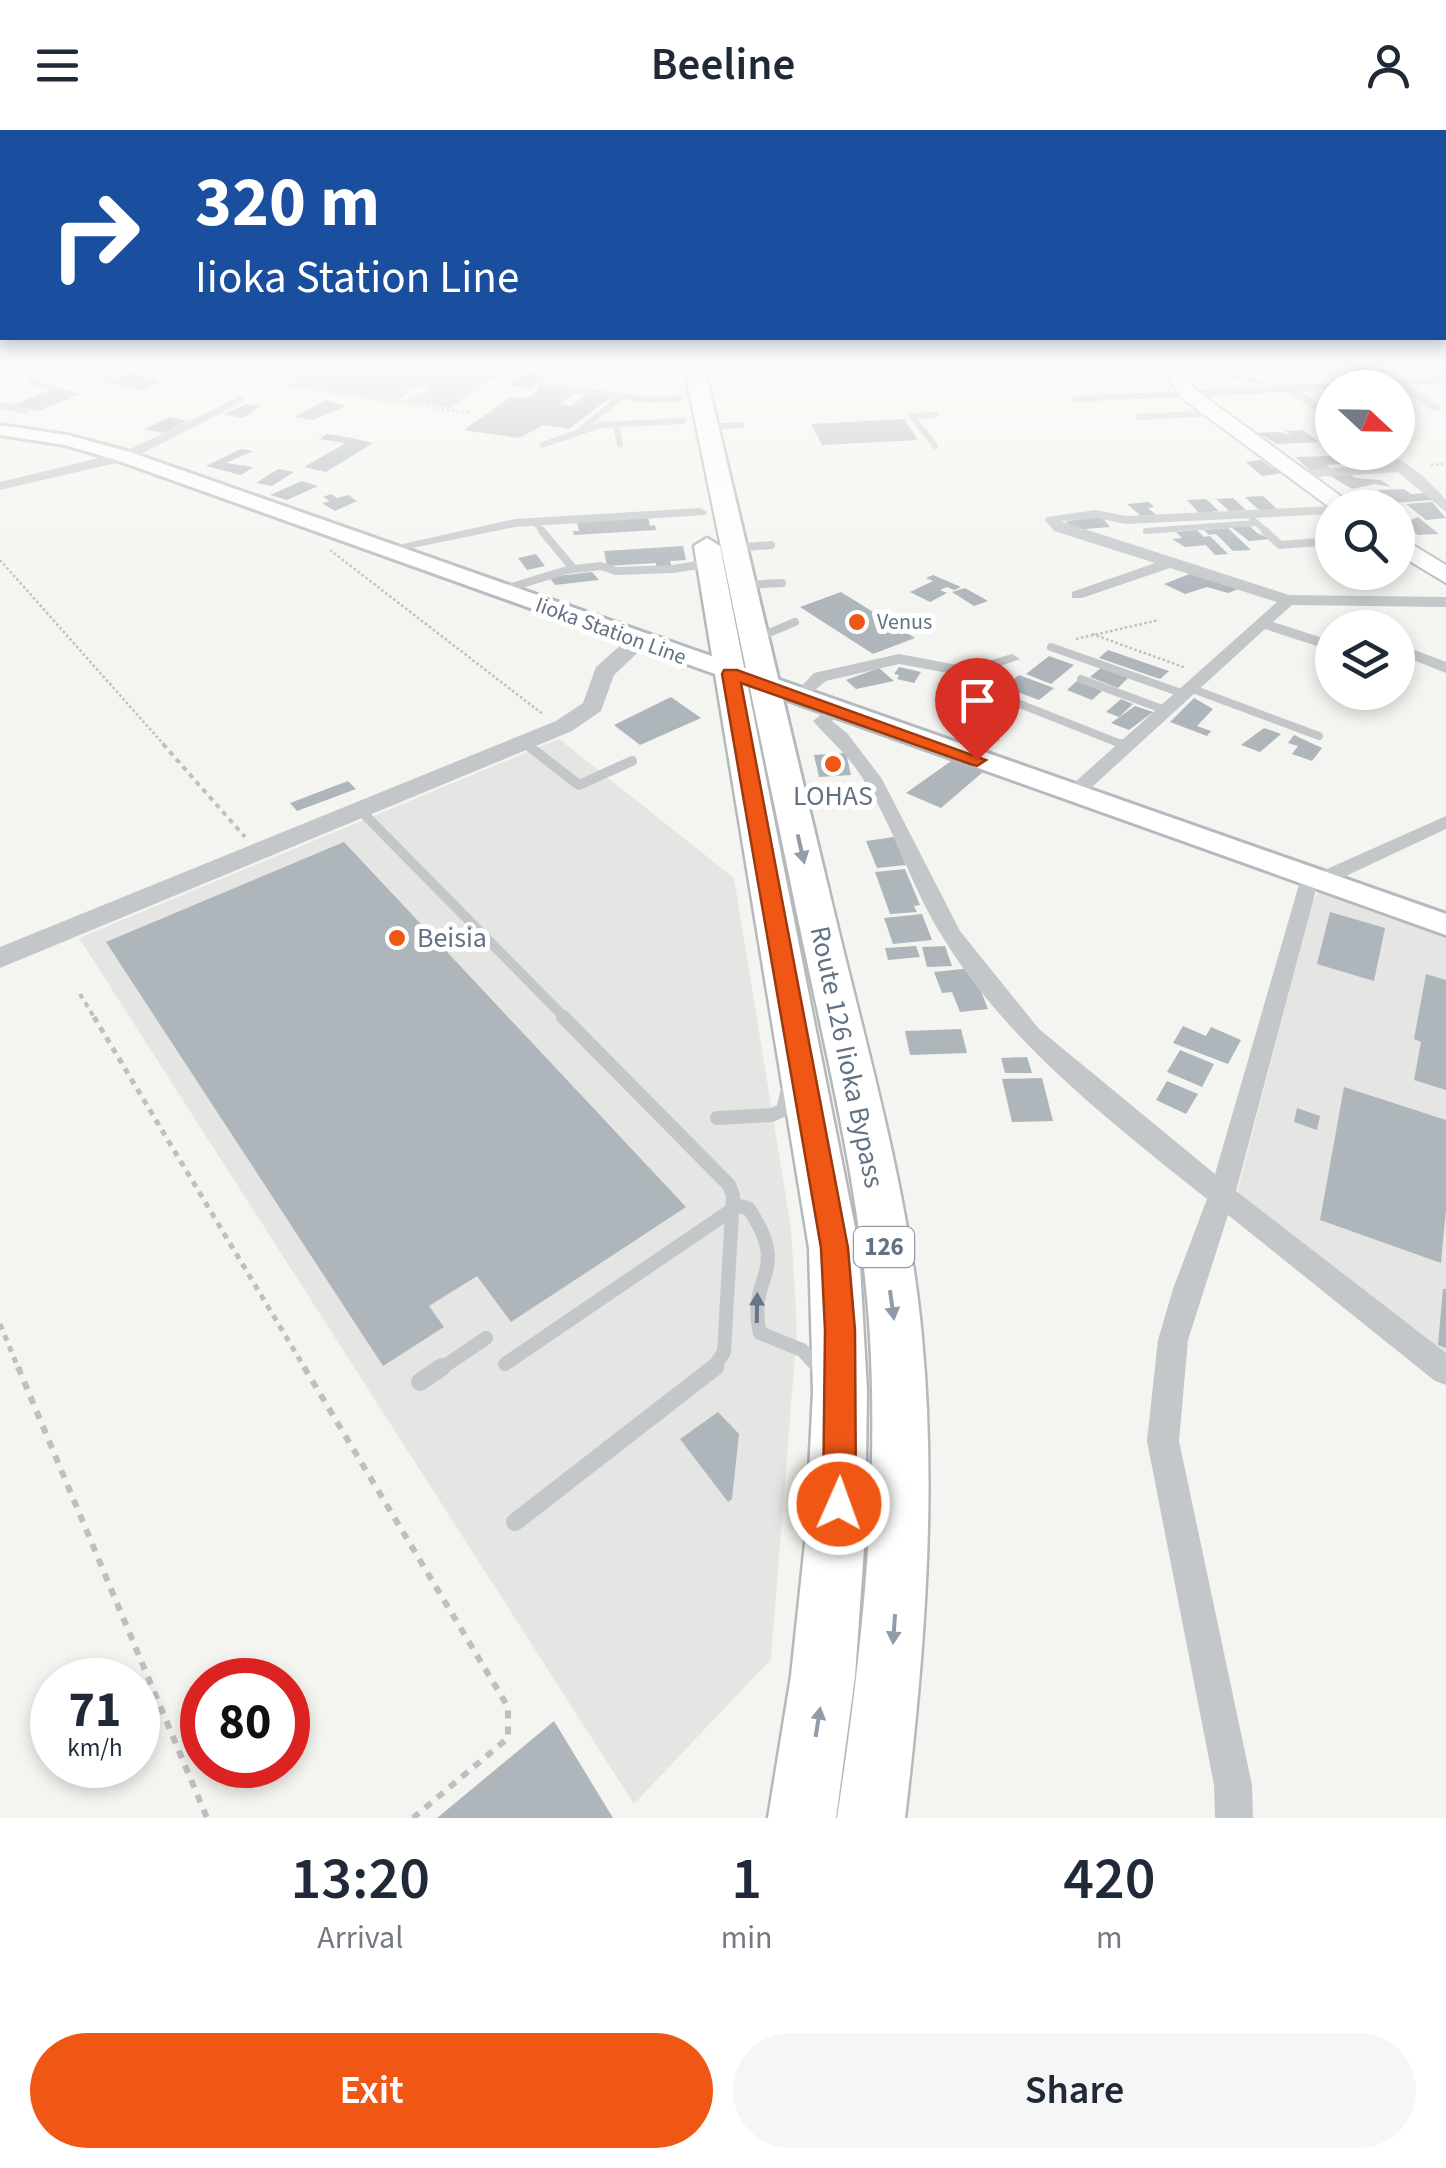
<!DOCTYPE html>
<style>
body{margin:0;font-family:"Source Sans 3",sans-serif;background:#f6f6f7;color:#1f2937;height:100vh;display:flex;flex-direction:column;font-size:38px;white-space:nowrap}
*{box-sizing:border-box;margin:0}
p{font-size:32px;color:#747a83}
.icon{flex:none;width:55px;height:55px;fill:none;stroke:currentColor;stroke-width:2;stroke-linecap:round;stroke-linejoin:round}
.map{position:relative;height:1688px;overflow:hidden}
.sheet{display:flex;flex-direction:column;background:#fff;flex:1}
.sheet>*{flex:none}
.hud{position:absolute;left:0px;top:0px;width:1448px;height:210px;box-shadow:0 5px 15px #0003;background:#1a4fa0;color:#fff;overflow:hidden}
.needle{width:65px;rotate:112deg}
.fabs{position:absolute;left:1315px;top:240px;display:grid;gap:20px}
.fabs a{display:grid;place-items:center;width:100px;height:100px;border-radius:50%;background:#fff;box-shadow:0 5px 15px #0003;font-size:50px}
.speed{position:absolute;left:30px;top:1528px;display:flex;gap:20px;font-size:50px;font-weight:700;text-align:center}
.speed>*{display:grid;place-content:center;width:130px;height:130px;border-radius:50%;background:#fff;box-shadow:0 5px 15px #0003;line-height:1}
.speed small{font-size:25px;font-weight:400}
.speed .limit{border:15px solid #d22;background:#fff;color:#111}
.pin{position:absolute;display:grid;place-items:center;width:85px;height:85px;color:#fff;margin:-102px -42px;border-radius:50% 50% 50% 0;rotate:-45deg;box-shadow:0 0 10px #0007}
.pin .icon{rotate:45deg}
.me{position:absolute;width:110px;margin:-55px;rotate:2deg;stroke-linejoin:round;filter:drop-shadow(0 0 8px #0008)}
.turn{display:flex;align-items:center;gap:35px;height:210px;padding:0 30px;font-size:45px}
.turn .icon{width:130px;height:130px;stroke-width:2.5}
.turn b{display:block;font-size:70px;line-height:85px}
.eta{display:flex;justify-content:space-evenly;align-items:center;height:170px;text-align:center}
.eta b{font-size:60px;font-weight:600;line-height:70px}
.button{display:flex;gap:20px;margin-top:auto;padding:20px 30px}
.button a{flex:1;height:115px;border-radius:60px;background:#f05715;color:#fff;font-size:40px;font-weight:600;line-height:115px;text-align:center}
.button a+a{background:#f6f6f7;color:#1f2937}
header{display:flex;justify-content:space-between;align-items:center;height:130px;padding:0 30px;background:#fff;font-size:45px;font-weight:600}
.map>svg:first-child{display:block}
.built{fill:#e5e6e4}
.water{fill:#bfc9cf}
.building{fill:#aeb5bb}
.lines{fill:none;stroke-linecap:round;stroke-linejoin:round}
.secondary-casing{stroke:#b5babf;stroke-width:6}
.primary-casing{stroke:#b6babe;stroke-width:4}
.trunk-casing{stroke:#b5b9bc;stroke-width:5}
.path-far3{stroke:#bdbfc1;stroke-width:2.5;stroke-dasharray:2.5 2.5;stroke-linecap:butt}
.path-far2{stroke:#bdbfc1;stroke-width:4;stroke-dasharray:5 5;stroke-linecap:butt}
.path-far1{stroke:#bdbfc1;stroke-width:5;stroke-dasharray:6 6;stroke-linecap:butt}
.path{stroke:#bdbfc1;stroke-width:6;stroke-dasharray:8 8;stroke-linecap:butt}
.service-far4{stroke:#c3c7ca;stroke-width:6}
.service-far3{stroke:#c3c7ca;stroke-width:8}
.service-far2{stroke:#c3c7ca;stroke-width:10}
.service-far1{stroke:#c3c7ca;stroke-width:14}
.service{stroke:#c3c7ca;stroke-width:18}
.minor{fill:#c3c7ca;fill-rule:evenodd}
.tertiary{fill:#c3c7ca;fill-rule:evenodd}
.secondary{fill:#fff;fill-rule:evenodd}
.primary{fill:#fff;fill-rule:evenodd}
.trunk{fill:#fff;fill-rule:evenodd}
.oneway{fill:#909ca9}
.oneway2{fill:#667688}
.route{fill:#f05715;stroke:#9c390e;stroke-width:2.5}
.poi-dot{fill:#f05715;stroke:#fff;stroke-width:4}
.labels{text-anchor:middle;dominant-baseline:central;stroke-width:10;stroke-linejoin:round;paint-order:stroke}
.far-poi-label{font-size:22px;fill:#617284;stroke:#fff;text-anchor:start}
.far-street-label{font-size:22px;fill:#617284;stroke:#fff}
.shield{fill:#fff;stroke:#909ca9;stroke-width:2.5}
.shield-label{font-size:25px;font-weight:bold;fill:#617284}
.poi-label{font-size:28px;fill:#617284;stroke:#fff}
.street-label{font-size:28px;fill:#617284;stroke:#fff}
</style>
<header><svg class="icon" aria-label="menu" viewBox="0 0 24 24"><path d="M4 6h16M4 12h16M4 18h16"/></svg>Beeline<svg class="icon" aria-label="person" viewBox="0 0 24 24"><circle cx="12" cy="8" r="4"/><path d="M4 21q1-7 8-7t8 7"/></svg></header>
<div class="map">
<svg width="1446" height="1688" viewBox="0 0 1446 1688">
<rect width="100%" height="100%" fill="#f4f5f0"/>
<g class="built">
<polygon points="559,609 734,748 791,1098 797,1199 771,1529 634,1674 79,808"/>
<polygon points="1320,759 1446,804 1446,1228 1236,1066 1312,774"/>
</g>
<polygon class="water" points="313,236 512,236 451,278 401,271 429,261 424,255 402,260 408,264 397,271 289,255"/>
<g class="building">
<polygon points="537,236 566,236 529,258 509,255"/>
<polygon points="132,242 160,250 145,261 103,252"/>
<polygon points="56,258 81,264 38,281 13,275"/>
<polygon points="541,258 575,263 560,274 571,276 587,264 611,267 569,299 544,295 519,308 464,300 510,267 529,267"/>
<polygon points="325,270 347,276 313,290 295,287"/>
<polygon points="247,274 260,276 243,288 223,284"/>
<polygon points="169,287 187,291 163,303 145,299"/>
<polygon points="904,289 918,310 822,315 811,294"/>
<polygon points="1303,300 1319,312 1277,314 1258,303 1279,302 1292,306 1285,301"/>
<polygon points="327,304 352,308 373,313 326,342 304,337 346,313 319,309"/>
<polygon points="241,319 253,321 226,333 254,337 241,345 206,336"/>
<polygon points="1331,326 1341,334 1326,335 1334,340 1312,342 1295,327"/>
<polygon points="1261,330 1272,338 1284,343 1262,346 1246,332"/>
<polygon points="278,339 294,342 272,356 256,353"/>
<polygon points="1349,344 1355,348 1381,350 1391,357 1375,354 1352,359 1329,345"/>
<polygon points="302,351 318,356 287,370 270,365"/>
<polygon points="1404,359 1411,364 1425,363 1434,370 1379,374 1374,370 1389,369 1378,360"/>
<polygon points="331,364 337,368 348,365 357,371 335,381 322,373 330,371 323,367"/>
<polygon points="1263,366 1277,379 1259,380 1245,367"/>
<polygon points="1233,368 1246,380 1229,381 1216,369"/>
<polygon points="1206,369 1219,381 1199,383 1187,370"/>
<polygon points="1149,372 1154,377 1148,378 1156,385 1141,386 1127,374"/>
<polygon points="1432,372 1446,388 1426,390 1406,374"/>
<polygon points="648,387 650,396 655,395 656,400 574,405 573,401 579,401 577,392"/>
<polygon points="1102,387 1110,397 1073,400 1066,391"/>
<polygon points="1418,387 1439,404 1418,405 1403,393"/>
<polygon points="1250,396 1257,403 1271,409 1249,411 1231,397"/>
<polygon points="1228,398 1251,420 1233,421 1216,404 1209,405 1204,400"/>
<polygon points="1197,400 1204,407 1210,406 1228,424 1215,425 1206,415 1185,417 1172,409 1182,408 1176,402"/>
<polygon points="683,416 686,430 670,431 672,437 656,438 656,433 607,436 604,421"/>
<polygon points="536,424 545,436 527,440 518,428"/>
<polygon points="592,442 599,450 555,455 549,447"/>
<polygon points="1192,443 1241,458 1228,463 1207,457 1185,464 1164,454"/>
<polygon points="933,445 961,457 954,460 947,457 940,460 947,463 930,472 910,462 933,451 926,448"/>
<polygon points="965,458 988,471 974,476 952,462"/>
<polygon points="841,462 915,508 873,524 800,477"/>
<polygon points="1108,520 1169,541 1160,549 1099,528"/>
<polygon points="1049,526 1074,535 1051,554 1026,544"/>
<polygon points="899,537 921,542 914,553 897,549 899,545 894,544"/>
<polygon points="1102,537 1129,547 1118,558 1090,547"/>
<polygon points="879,538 894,551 856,559 846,550"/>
<polygon points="1019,545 1054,558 1039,570 1004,557"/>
<polygon points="1077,551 1102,561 1092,570 1067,560"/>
<polygon points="671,567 701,588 640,615 614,595"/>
<polygon points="1194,568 1213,579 1197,596 1211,601 1207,606 1170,592"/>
<polygon points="1121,569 1133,574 1119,587 1106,582"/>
<polygon points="1135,576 1153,582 1129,600 1111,593"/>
<polygon points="1264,598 1281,604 1260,622 1241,615"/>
<polygon points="978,600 1000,609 988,619 965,610"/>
<polygon points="1294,605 1322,618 1312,631 1292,624 1298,616 1288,613"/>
<polygon points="846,623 851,645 819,647 814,625"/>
<polygon points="954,629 983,642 941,678 906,663"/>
<polygon points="348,651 356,659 297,681 290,673"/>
<polygon points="894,707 906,735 877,738 866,711"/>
<polygon points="344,712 686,1077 511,1192 477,1146 429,1176 444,1197 383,1236 106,812"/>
<polygon points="905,739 920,775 914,776 917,782 890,784 875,742"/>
<polygon points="1330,782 1385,798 1374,851 1317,834"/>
<polygon points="922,784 932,810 893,814 884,788"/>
<polygon points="916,816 920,827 888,830 885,818"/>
<polygon points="945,816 952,836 927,837 922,817"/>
<polygon points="972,838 988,879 960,882 952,862 942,863 934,842"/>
<polygon points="1426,844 1446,850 1446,960 1414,950 1421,912 1414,909"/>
<polygon points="1183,896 1206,906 1211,897 1241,910 1228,934 1173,913"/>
<polygon points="961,899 967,923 910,925 905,901"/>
<polygon points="1180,920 1214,934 1202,957 1167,942"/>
<polygon points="1027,927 1032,943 1005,943 1001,928"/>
<polygon points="1042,948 1053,991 1012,992 1002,949"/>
<polygon points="1167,951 1198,964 1186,984 1156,970"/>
<polygon points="1344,957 1446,990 1446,1079 1441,1133 1320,1090"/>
<polygon points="1297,978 1320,986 1317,1000 1294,992"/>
<polygon points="1443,1159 1446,1159 1446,1218 1438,1215"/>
<polygon points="718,1282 739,1304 732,1369 728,1372 680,1309"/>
<polygon points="554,1591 613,1688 437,1688"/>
</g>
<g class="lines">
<defs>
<polygon id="secondary" points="0,295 67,305 130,322 1446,784 1446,805 116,330 65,315 0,305"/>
<g id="primary">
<polygon points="1159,236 1178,236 1197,261 1357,378 1332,379 1183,269"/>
<polygon points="1398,406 1446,435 1446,453 1398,424"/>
</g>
<g id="trunk">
<path d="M684,236H704C748,422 792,608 837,794C870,930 909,1067 922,1207C937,1367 924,1528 905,1688H837C861,1529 879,1368 870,1207C862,1069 828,933 800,798C761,611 722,424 684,236Z"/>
<polygon points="707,408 720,416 859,1118 867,1261 865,1404 855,1546 836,1688 768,1688 791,1546 806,1404 813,1261 809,1118 694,416"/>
</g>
</defs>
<use href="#secondary" class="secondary-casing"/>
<use href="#primary" class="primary-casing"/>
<use href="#trunk" class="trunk-casing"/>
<g class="path-far3">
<polyline points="307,236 281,256 470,283"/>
<polyline points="1431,335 1446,334"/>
<polyline points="330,420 544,585"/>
<polyline points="0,430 165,616"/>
<polyline points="1092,504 1186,538"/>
<polyline points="1076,509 1159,490"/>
</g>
<g class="path-far2">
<polyline points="163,614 245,707"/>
<polyline points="80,864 95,889"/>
</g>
<g class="path-far1">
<polyline points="94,887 306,1240"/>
<polyline points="0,1194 19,1240"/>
</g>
<g class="path">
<polyline points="18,1237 207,1688"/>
<polyline points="304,1237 508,1577 508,1608 413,1688"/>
</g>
<g class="service-far4">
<polyline points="68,236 109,246"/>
<polyline points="594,245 605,236"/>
<polyline points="32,251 50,258"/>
<polyline points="540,255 648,270 679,268"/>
<polyline points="0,275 26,281"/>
<polyline points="912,286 935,316"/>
<polyline points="917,286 935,285"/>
<polyline points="1138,287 1215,283"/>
<polyline points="616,294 620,315"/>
<polyline points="707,297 741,295"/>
<polyline points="583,298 622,266"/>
<polyline points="542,315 600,295 683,291"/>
<polyline points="1252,389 1268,403"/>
<polyline points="535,392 544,403"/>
<polyline points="1146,401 1256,393"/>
</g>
<g class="service-far3">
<polyline points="542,401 572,437"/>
<polyline points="1265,401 1280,415 1332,411"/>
<polyline points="734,418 771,415"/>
<polyline points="742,455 782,453"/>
<polyline points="499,461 567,440 601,436 616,441 673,439 710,433"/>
<polyline points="757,508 795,492"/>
<polyline points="1051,517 1184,564"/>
<polyline points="1081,549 1165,580"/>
<polyline points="1190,558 1319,606"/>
<polyline points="982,559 1126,616"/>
<polyline points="524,612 529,616"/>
</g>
<g class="service-far2">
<polyline points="526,614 579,655 632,631"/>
<polyline points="1120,614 1126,616"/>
<polyline points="360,680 566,889"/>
</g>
<g class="service-far1">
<polyline points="563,887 729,1055 733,1065 724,1222 712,1240"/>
<polyline points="717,988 772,985 783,980 787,963"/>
<path d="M734,1074L749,1079C792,1144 746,1145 760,1203L802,1220L819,1238"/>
<polyline points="505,1234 733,1079"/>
<polyline points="439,1240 486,1208"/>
</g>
<g class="service">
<polyline points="420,1252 442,1237"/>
<polyline points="515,1392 715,1237"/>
</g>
<g class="minor">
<polygon points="1170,236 1196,236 1266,251 1260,254"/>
<polygon points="1446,247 1446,253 1410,255 1439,275 1441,278 1435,282 1396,256 1301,261 1332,282 1332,291 1287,262 1076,272 1070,269 1076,266"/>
<polygon points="241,266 245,271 129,330 0,360 0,352 124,322"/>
<path d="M1372,322C1400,322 1428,349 1446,370V382L1398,342L1299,348L1292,344L1299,340L1388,335Z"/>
<polygon points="1332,376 1337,378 1332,378 1332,384 1126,394 1096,388 1060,391 1289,465 1446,467 1446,477 1292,475 1273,492 1332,511 1332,521 1265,499 1080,668 1066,668 1066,660 1277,472 1170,438 1082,468 1072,468 1072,462 1155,433 1054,401 1045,390 1047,387 1096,380 1126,386"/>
<polygon points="700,378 707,382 705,385 515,397 383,424 376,420 515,389"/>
<polygon points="1415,520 1446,532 1446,543 1416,531 1398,541 1398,529"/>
<polygon points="899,524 968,537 1012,524 1020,529 969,547 899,534 826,551 799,573 790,568 814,543"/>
<path d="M833,575L842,580L832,591L847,603L882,649L960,801L1039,899L1215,1044L1300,751L1446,686V699L1316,760L1236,1061L1446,1223V1255L1435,1251L1228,1085L1188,1210L1179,1311L1252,1655L1253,1688H1215L1214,1655L1147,1311L1158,1210L1173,1159L1207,1069C1111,992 1007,913 942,806C911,757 895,698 863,649C849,626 830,610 813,591Z"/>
</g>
<g class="tertiary">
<polygon points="0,236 8,236 1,240"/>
<polygon points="639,505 650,511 614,545 601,581 572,601 0,838 0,817 556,591 583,573 596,537 631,506"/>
</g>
<use href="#secondary" class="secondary"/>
<use href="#primary" class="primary"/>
<use href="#trunk" class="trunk"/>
</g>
<defs><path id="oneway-solid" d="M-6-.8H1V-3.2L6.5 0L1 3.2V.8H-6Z" transform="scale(2.5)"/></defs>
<g class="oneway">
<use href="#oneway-solid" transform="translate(801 719) rotate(77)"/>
<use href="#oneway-solid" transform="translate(892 1175) rotate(82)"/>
<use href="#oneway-solid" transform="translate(894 1499) rotate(94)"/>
<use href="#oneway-solid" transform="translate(818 1592) rotate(-81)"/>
</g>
<use class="oneway2" href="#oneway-solid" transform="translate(757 1178) rotate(-89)"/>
<linearGradient id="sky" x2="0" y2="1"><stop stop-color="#97bcde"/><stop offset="0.5" stop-color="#fafaf8"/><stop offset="1" stop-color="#fafaf8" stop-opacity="0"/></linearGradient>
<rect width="1446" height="473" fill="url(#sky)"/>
<polygon class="route" points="724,540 737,540 986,630 977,636 970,634 741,553 848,1118 855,1200 856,1374 851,1385 839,1390 828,1385 823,1374 825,1200 821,1118 722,544"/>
<g class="poi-dot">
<circle cx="857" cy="492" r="10"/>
<circle cx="833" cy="634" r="10"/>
<circle cx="397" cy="808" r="10"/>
</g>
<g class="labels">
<g class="far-poi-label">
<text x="877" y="492">Venus</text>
</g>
<g class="far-street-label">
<text transform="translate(611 501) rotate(20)">Iioka Station Line</text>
</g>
<rect class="shield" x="854" y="1097" width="60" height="40" rx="8"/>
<g class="shield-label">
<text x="884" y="1117">126</text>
</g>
<g class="poi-label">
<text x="833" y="666">LOHAS</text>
<text x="417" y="808" text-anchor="start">Beisia</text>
</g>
<g class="street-label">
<text transform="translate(847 927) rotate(78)">Route 126 Iioka Bypass</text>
</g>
</g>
</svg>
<div class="fabs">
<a><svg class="needle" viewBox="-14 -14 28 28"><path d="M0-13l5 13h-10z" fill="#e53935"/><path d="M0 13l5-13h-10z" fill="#747a83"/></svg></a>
<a><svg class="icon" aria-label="search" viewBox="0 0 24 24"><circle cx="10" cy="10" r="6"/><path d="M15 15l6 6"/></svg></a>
<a><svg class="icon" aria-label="layers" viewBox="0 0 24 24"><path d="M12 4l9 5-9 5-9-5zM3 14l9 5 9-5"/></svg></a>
</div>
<div class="speed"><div>71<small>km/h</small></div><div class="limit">80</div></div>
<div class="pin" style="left:977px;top:630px;background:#d93025"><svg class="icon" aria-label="arrive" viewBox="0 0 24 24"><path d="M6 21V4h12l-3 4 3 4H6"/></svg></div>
<svg class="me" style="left:839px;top:1374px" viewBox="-20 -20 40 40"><circle r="17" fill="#f05715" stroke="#fff" stroke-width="3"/><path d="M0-11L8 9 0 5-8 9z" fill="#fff"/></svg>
<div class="hud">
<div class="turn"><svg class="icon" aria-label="right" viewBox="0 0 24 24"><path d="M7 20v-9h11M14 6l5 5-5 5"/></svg><div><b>320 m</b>Iioka Station Line</div></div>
</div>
</div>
<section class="sheet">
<div class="eta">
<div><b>13:20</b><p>Arrival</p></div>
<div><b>1</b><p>min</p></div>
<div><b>420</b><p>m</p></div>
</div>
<div class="button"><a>Exit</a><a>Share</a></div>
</section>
